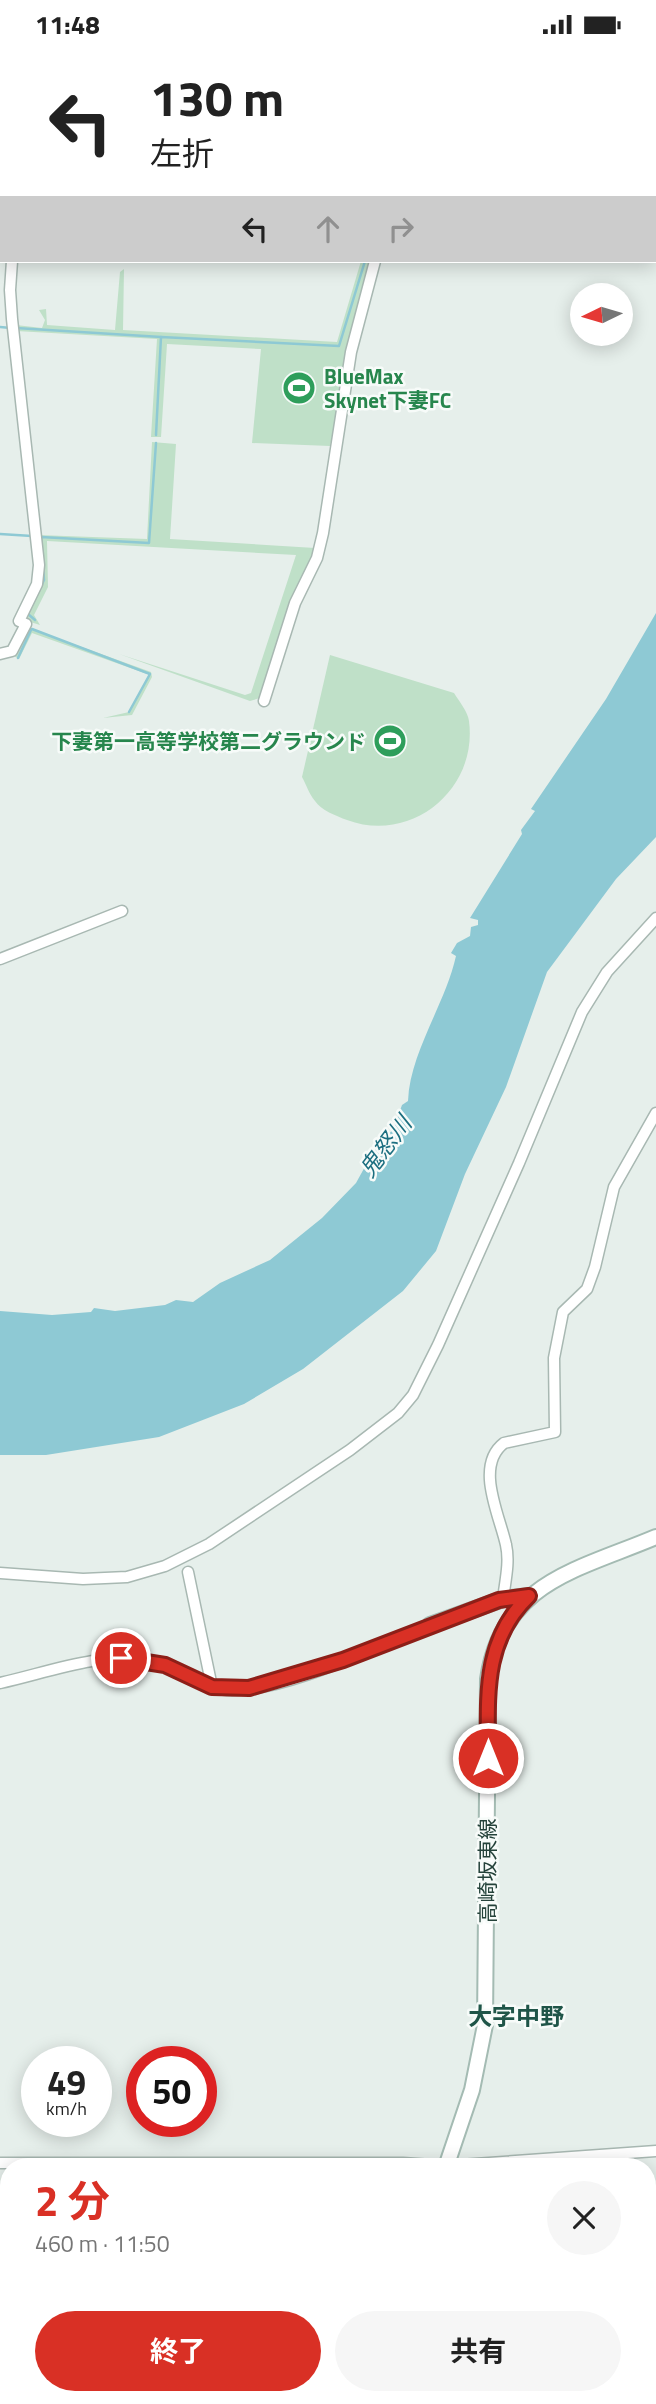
<!DOCTYPE html>
<html lang="ja">
<meta charset="utf-8">
<style>
body{margin:0;font-family:"Titillium Web","Noto Sans JP",sans-serif;background:#f6f6f6;color:#222;height:100vh;display:flex;flex-direction:column;font-size:26px;white-space:nowrap}
*{box-sizing:border-box;margin:0}
p{font-size:23px;color:#767676}
.icon{flex:none;width:38px;height:38px;fill:none;stroke:currentColor;stroke-width:2;stroke-linecap:round;stroke-linejoin:round}
.map{position:relative;flex:1;overflow:hidden}
.side{position:absolute;left:0px;top:2109px;width:656px;height:247px;display:flex;flex-direction:column;background:#fff;border-radius:28px 28px 0 0;box-shadow:0 4px 18px #0003}
.side>*{flex:none}
.hud{position:absolute;left:0px;top:0px;width:656px;height:214px;box-shadow:0 4px 18px #0003;background:#fff;color:#222;overflow:hidden}
.needle{width:46px;rotate:265deg}
.buttons{position:absolute;left:570px;top:234px;display:grid;gap:14px}
.buttons a{display:grid;place-items:center;width:63px;height:63px;border-radius:50%;background:#fff;box-shadow:0 4px 18px #0003;font-size:35px}
.speed{position:absolute;left:21px;top:1997px;display:flex;gap:14px;font-size:35px;font-weight:700;text-align:center}
.speed>*{display:grid;place-content:center;width:91px;height:91px;border-radius:50%;background:#fff;box-shadow:0 4px 18px #0003;line-height:1}
.speed small{font-size:18px;font-weight:400}
.speed .limit{border:10px solid #d22;background:#fff;color:#111}
.pin{position:absolute;display:grid;place-items:center;width:60px;height:60px;color:#fff;margin:-30px;border:4px solid #fff;border-radius:50%;box-shadow:0 2px 7px #0007}
.me{position:absolute;width:77px;margin:-38px;rotate:0deg;stroke-linejoin:round;filter:drop-shadow(0 0 5px #0008)}
.turn{display:flex;align-items:center;gap:24px;height:147px;padding:0 35px;font-size:32px}
.turn .icon{width:91px;height:91px;stroke-width:2.5}
.turn b{display:block;font-size:49px;line-height:60px}
.lanes{display:flex;align-items:center;height:66px;padding:0 35px;background:#0003;justify-content:center;gap:35px;direction:ltr}
.lanes .off{opacity:.35}
.round{display:grid;place-items:center;flex:none;width:74px;height:74px;border-radius:37px;background:#f6f6f6}
.head{display:flex;align-items:center;justify-content:space-between;height:119px;padding:0 35px}
h1{font-size:42px;font-weight:700;line-height:52px;color:#d93025}
.button{display:flex;gap:14px;margin-top:auto;padding:14px 35px}
.button a{flex:1;height:80px;border-radius:42px;background:#d93025;color:#fff;font-size:28px;font-weight:700;line-height:80px;text-align:center}
.button a+a{background:#f6f6f6;color:#222}
.status{display:flex;justify-content:space-between;align-items:center;height:49px;padding:0 35px;background:#fff;direction:ltr}
.status svg{height:19px;fill:currentColor}
.map>svg:first-child{display:block}
.green{fill:#bfe0c8}
.water{fill:#8ec9d4}
.lines{fill:none;stroke-linecap:round;stroke-linejoin:round}
.stream{stroke:#8ec9d4;stroke-width:2.5}
.street-casing{stroke:#a8b8b2;stroke-width:13}
.secondary-casing{stroke:#a4bbb3;stroke-width:18}
.street{stroke:#fff;stroke-width:10}
.secondary{stroke:#fff;stroke-width:14}
.route-casing{stroke:#8d1f18;stroke-width:18}
.route{stroke:#d93025;stroke-width:12}
.labels{text-anchor:middle;dominant-baseline:central;stroke-width:5;stroke-linejoin:round;paint-order:stroke}
.leisure-label{font-size:21px;font-weight:bold;fill:#27864d;stroke:#f7fbf9;text-anchor:start}
.street-label{font-size:21px;fill:#24423a;stroke:#f7fbf9}
.water-label{font-size:23px;font-style:italic;fill:#1c6f80;stroke:#f7fbf9}
.quarter-label{font-size:24px;font-weight:bold;fill:#1f5548;stroke:#f7fbf9}
</style>
<div class="status"><b>11:48</b><svg viewBox="0 0 49 12"><path d="M0 12V9h3v3zM5 12V6h3v6zM10 12V3h3v9zM15 12V0h3v12zM26 1h20v11H26zM47 4h2v5h-2z"/></svg></div>
<div class="map">
<svg width="656" height="2355" viewBox="0 0 656 2355">
<rect width="100%" height="100%" fill="#e6efeb"/>
<g class="green">
<polygon points="0,0 16,0 2,2 0,206"/>
<polygon points="361,212 371,212 330,397 252,394 261,300 167,295 161,388 151,388 157,290 16,282 16,276 42,279 45,271 39,261 46,260 47,276 115,281 120,223 124,220 123,281 337,293"/>
<polygon points="152,393 176,395 170,490 315,499 260,649 250,652 119,605 245,646 251,644 296,506 47,492 48,538 34,566 40,576 24,571 36,545 38,486 147,490"/>
<polygon points="29,579 151,623 152,628 132,666 103,669 129,663 150,626 32,584 19,610 14,607"/>
<path d="M330,606L454,644C459,652 468,663 469,672C478,741 411,795 347,771C336,767 321,761 315,752C309,745 306,735 302,728Z"/>
</g>
<path class="water" d="M656,564V788L616,830L547,923L506,1038L465,1125L436,1202L403,1242L303,1320L244,1355L159,1388L46,1406H0V1262L52,1266L91,1263L94,1259L115,1262L165,1256L176,1251L193,1253L220,1234L270,1211L322,1169L356,1134L378,1094L393,1081L402,1056L408,1052C410,1003 445,956 456,907L451,904L457,894L470,887L471,878L478,876V871L470,869L522,785L521,781L535,762L531,760L606,650Z"/>
<g class="lines">
<g class="stream">
<polyline points="457,2 458,0"/>
<polyline points="0,278 11,279"/>
<polyline points="16,279 161,288"/>
<polyline points="156,386 161,288 339,297 365,212"/>
<polyline points="0,485 32,487"/>
<polyline points="32,556 44,531 41,488 149,494 156,394"/>
<polyline points="28,565 35,571"/>
<polyline points="32,580 150,625 129,663"/>
<polyline points="18,609 31,581"/>
</g>
<defs>
<g id="street">
<polyline points="149,2 150,0"/>
<polyline points="435,2 435,0"/>
<polyline points="0,605 12,602 26,575 19,572 37,535 39,516 12,270 10,241 12,212"/>
<polyline points="264,652 295,554 317,509 323,484 351,303 375,212"/>
<polyline points="0,910 122,862"/>
<polyline points="188,1523 212,1638"/>
<polyline points="0,1524 83,1530 127,1528 165,1517 209,1495 350,1401 398,1364 413,1346 438,1296 519,1114 582,963 607,923 656,869"/>
<path d="M503,1550C505,1533 510,1513 506,1496C500,1467 474,1417 504,1394L555,1383L554,1309L563,1263L587,1240L595,1218L614,1138L656,1064"/>
<path d="M0,1634C46,1624 100,1603 147,1611C175,1617 198,1639 227,1641C284,1644 375,1598 430,1576"/>
<polyline points="0,2114 403,2114 446,2117 656,2102"/>
<polyline points="648,2250 656,2249"/>
<polyline points="324,2347 331,2355"/>
</g>
<g id="secondary">
<polyline points="430,1576 503,1550 529,1547"/>
<path d="M446,2118L472,2041L485,1976L488,1630C502,1533 578,1521 656,1488"/>
<polyline points="214,2355 228,2347"/>
</g>
</defs>
<use href="#street" class="street-casing"/>
<use href="#secondary" class="secondary-casing"/>
<use href="#street" class="street"/>
<use href="#secondary" class="secondary"/>
</g>
<g class="lines">
<defs>
<path id="route" d="M121,1609L165,1616L212,1638L249,1639L343,1611L499,1551L529,1547C482,1592 488,1649 488,1709"/>
</defs>
<use href="#route" class="route-casing"/>
<use href="#route" class="route"/>
</g>
<defs>
<symbol id="stadium-disc" viewBox="-11 -11 22 22"><circle r="9.5" fill="#2e9e5b" stroke="#f7fbf9"/><path d="M0-5a6.5 5 0 1 0 0 10a6.5 5 0 1 0 0-10ZM-3.5-1.8h7v3.6h-7Z" fill="#fff"/></symbol>
</defs>
<g fill-rule="evenodd">
<use href="#stadium-disc" x="280" y="320" width="38" height="38"/>
<use href="#stadium-disc" x="371" y="673" width="38" height="38"/>
</g>
<g class="labels">
<g class="leisure-label">
<text x="324" y="327">BlueMax<tspan x="324" dy="24">Skynet下妻FC</tspan></text>
<text x="366" y="692" text-anchor="end">下妻第一高等学校第二グラウンド</text>
</g>
<g class="street-label">
<text transform="translate(487 1822) rotate(-90)">高崎坂東線</text>
</g>
<g class="water-label">
<text transform="translate(385 1097) rotate(-53)">鬼怒川</text>
</g>
<g class="quarter-label">
<text x="516" y="1967">大字中野</text>
</g>
</g>
</svg>
<div class="buttons">
<a><svg class="needle" viewBox="-14 -14 28 28"><path d="M0-13l5 13h-10z" fill="#e53935"/><path d="M0 13l5-13h-10z" fill="#767676"/></svg></a>
</div>
<div class="speed"><div>49<small>km/h</small></div><div class="limit">50</div></div>
<div class="pin" style="left:121px;top:1609px;background:#d93025"><svg class="icon" aria-label="arrive" viewBox="0 0 24 24"><path d="M6 21V4h12l-3 4 3 4H6"/></svg></div>
<svg class="me" style="left:488px;top:1709px" viewBox="-20 -20 40 40"><circle r="17" fill="#d93025" stroke="#fff" stroke-width="3"/><path d="M0-11L8 9 0 5-8 9z" fill="#fff"/></svg>
<div class="hud">
<div class="turn"><svg class="icon" aria-label="left" viewBox="0 0 24 24"><path d="M17 20v-9H6M10 6l-5 5 5 5"/></svg><div><b>130 m</b>左折</div></div>
<div class="lanes"><svg class="icon" aria-label="left" viewBox="0 0 24 24"><path d="M17 20v-9H6M10 6l-5 5 5 5"/></svg><svg class="icon off" aria-label="ahead" viewBox="0 0 24 24"><path d="M12 20V5M6 11l6-6 6 6"/></svg><svg class="icon off" aria-label="right" viewBox="0 0 24 24"><path d="M7 20v-9h11M14 6l5 5-5 5"/></svg></div>
</div>
<section class="side">
<div class="head"><div><h1>2 分</h1><p>460 m · 11:50</p></div><a class="round"><svg class="icon" aria-label="close" viewBox="0 0 24 24"><path d="M6 6l12 12M18 6L6 18"/></svg></a></div>
<div class="button"><a>終了</a><a>共有</a></div>
</section>
</div>
